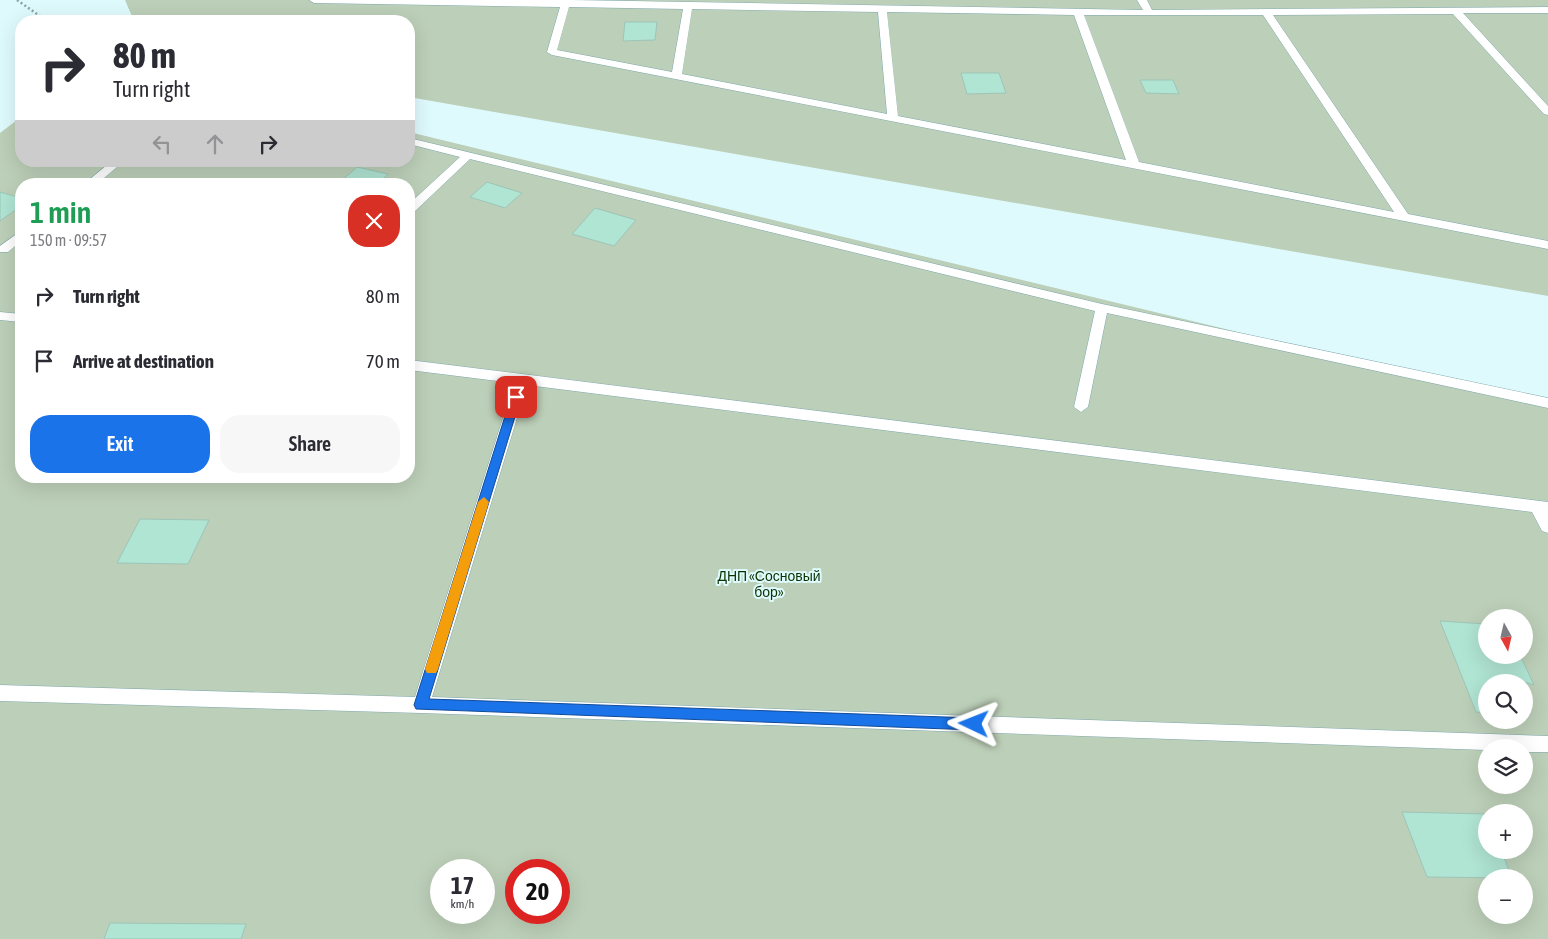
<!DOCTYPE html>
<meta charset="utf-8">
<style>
body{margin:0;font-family:"Asap Condensed",sans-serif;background:#f7f7f7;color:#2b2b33;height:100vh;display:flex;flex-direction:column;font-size:19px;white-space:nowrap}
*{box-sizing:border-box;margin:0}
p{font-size:16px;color:#7c7c81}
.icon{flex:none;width:28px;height:28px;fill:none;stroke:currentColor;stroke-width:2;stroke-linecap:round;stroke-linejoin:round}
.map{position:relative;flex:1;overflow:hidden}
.panel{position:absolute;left:15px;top:178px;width:400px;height:305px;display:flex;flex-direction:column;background:#fff;border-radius:20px;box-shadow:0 5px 20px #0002}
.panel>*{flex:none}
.banner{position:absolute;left:15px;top:15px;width:400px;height:152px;border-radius:20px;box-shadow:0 5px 20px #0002;background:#fff;color:#2b2b33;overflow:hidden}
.needle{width:32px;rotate:172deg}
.tools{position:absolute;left:1478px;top:609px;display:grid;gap:10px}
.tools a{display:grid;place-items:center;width:55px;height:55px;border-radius:50%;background:#fff;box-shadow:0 5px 20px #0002;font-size:25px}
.speed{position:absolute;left:430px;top:859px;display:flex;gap:10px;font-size:25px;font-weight:700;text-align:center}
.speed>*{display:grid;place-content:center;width:65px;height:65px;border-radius:50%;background:#fff;box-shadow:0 5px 20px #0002;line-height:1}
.speed small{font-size:12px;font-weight:400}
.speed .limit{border:8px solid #d22;background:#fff;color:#111}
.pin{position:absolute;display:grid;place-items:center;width:42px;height:42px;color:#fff;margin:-21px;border-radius:10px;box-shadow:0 2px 8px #0006}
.me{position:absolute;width:55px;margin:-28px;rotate:272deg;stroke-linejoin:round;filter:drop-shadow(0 0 4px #0008)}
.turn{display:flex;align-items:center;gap:18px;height:105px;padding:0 15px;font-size:22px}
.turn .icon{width:65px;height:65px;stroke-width:2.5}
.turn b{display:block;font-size:35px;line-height:42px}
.lanes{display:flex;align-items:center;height:48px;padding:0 15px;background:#0003;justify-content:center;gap:25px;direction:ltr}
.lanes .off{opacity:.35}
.round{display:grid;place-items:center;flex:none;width:52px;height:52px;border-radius:20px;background:#f7f7f7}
.summary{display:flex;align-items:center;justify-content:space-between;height:85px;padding:0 15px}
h1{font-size:30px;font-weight:600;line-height:38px;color:#1e9e55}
.button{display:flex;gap:10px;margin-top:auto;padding:10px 15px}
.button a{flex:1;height:58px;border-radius:20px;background:#1a73e8;color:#fff;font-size:20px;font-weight:600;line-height:58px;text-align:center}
.button a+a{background:#f7f7f7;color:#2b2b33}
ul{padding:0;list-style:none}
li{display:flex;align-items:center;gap:15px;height:65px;padding:0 15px}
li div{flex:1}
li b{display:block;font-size:19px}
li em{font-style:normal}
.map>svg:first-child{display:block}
.green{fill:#bccfb8;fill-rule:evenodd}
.building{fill:#b0e4d3;stroke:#9dc5b8}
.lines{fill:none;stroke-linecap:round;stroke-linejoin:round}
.service-casing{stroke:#7ea8ad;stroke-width:1}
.path{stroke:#8ba2a4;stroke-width:2.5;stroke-dasharray:2 2.5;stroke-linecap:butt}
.service{fill:#fff;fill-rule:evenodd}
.route{fill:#1a73e8;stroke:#114b97}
.slow{fill:#f59e0b}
.labels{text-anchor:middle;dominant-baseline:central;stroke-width:4;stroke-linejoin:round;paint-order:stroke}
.park-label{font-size:14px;fill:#0a3302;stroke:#dffafd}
</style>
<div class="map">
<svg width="1548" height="939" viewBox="0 0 1548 939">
<rect width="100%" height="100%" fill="#dffafd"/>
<g class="green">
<polygon points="125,0 1548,0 1548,296 409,97 409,21 134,21"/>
<path d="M21,117V161H409V132L1548,407V939H0V133ZM21,184H409V476H21ZM1486,618H1524V655H1486ZM1486,682H1524V720H1486ZM1486,748H1524V785H1486ZM1486,812H1524V850H1486ZM441,870H484V912H441ZM516,870H559V912H516ZM1486,878H1524V915H1486Z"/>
</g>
<g class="building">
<polygon points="625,22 657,22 655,40 623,41"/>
<polygon points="961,73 999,73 1006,93 967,94"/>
<polygon points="1140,80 1173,80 1179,94 1146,93"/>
<polygon points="357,167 388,174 378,184 338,184"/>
<polygon points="487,182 522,193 505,208 470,197"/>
<polygon points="0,192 21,198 21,206 0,221"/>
<polygon points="595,208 636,220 614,246 572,234"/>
<polygon points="140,519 209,520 188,564 117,563"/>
<polygon points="1440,621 1486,624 1486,655 1520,655 1534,685 1524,682 1486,682 1486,713 1476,712"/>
<polygon points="1402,812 1485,814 1486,850 1501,850 1512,878 1427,877"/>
<polygon points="110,923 246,924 241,939 104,939"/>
</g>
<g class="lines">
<defs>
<g id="service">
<path d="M309,0H571L1143,10L1137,0H1147L1152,10L1548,7V13H1463L1548,106V115L1544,114L1453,14L1273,15L1408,214L1548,241V249L552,55L547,52L560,7L314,3ZM569,7L683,9L672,72L557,50ZM692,9L878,12L887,114L682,74ZM887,12L1074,15L1126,160L898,116ZM1084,15H1263L1394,212L1139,162Z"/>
<polygon points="409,138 1102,304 1548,398 1548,408 1107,313 1088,407 1081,412 1074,407 1095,311 470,159 413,213 409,213 409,204 460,157 409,144"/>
<polygon points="112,161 124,161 97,184 84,184"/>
<polygon points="21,231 21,241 8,252 0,252 0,246"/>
<polygon points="0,312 21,314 21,322 0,320"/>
<polygon points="409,360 1548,502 1548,533 1542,531 1532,512 527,385 432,697 1548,736 1548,752 1524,752 1524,748 1486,748 1486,750 421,713 0,701 0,685 415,697 514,383 409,370"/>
</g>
</defs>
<use href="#service" class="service-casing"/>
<polyline class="path" points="17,0 47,21"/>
<use href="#service" class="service"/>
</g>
<polygon class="route" points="516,393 521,397 429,699 974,718 979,720 981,724 979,729 974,730 416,709 414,705 511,397"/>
<polygon class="slow" points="484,497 489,502 438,669 436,673 427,673 425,669 478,502"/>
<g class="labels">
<g class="park-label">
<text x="769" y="576">ДНП «Сосновый<tspan x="769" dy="16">бор»</tspan></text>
</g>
</g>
</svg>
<div class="tools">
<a><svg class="needle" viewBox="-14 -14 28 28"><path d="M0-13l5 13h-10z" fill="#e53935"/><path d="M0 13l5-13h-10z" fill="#7c7c81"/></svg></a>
<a><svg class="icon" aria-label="search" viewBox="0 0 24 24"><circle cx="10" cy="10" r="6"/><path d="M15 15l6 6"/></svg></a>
<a><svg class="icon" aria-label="layers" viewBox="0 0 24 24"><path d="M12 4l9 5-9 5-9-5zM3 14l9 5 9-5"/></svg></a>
<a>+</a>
<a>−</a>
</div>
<div class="speed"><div>17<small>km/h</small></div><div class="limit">20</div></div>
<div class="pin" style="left:516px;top:397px;background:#d93025"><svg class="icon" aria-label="arrive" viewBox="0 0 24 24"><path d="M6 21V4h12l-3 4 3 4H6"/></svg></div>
<svg class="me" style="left:974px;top:724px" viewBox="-20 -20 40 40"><path d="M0-17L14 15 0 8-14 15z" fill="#1a73e8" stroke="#fff" stroke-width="4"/></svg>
<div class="banner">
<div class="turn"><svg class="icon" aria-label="right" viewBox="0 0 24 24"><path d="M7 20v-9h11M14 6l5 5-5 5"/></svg><div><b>80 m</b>Turn right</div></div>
<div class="lanes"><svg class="icon off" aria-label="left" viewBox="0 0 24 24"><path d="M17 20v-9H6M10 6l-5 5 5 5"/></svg><svg class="icon off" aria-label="ahead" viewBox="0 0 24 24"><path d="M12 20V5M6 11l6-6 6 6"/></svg><svg class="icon" aria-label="right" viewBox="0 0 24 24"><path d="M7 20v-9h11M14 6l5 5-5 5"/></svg></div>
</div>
<section class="panel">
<div class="summary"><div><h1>1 min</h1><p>150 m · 09:57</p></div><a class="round" style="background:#d93025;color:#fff"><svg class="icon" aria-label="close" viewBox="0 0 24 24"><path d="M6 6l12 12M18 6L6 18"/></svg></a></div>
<ul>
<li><svg class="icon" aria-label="right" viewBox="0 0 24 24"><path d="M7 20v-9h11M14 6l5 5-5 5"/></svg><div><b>Turn right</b></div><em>80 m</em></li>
<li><svg class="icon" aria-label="arrive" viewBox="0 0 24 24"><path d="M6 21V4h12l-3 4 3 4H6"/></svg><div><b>Arrive at destination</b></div><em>70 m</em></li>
</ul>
<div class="button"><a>Exit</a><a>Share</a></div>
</section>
</div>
